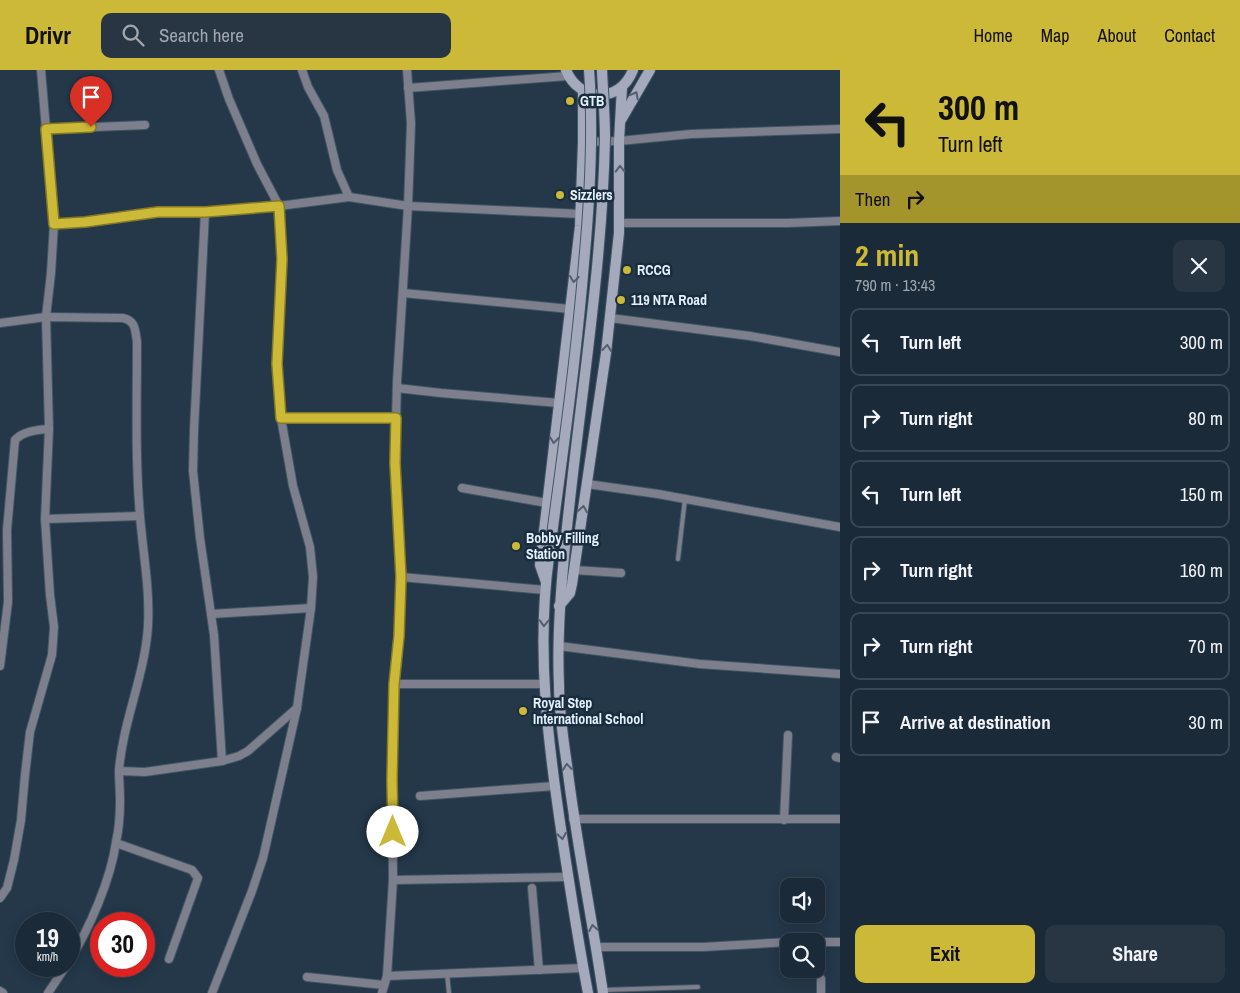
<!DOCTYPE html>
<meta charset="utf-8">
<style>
body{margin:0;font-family:"Archivo Narrow",sans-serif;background:#283643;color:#f1f3f6;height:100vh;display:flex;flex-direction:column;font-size:19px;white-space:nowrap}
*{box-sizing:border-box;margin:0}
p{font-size:16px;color:#a0a7ae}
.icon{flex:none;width:28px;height:28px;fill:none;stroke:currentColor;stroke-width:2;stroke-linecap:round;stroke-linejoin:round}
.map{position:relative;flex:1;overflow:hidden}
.details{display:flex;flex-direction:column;background:#1b2a38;width:400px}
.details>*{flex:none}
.guide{background:#cdb938;color:#111;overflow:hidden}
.fabs{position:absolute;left:780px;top:808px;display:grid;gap:10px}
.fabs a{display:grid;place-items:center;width:45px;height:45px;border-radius:10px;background:#1b2a38;box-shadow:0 2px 12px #0003,0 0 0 1px #394653;font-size:25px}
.speed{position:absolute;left:15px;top:842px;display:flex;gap:10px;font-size:25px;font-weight:700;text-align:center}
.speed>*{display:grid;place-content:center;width:65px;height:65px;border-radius:50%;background:#1b2a38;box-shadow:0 2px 12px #0003,0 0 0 1px #394653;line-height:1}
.speed small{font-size:12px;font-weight:400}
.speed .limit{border:8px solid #d22;background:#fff;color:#111}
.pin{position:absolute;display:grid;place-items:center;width:42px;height:42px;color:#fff;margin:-51px -21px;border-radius:50% 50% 50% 0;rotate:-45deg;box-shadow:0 0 5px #0007}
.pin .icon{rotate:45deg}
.me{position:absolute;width:55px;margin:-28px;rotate:0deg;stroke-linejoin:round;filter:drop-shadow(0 0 4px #0008)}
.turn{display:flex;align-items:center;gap:18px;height:105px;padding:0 15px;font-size:22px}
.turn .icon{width:65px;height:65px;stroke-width:2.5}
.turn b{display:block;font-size:35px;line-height:42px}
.then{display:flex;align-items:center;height:48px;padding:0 15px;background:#0003;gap:10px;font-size:19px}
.round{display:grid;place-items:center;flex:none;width:52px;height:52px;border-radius:10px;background:#283643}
.head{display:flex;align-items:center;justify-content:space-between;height:85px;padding:0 15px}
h1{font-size:30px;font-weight:700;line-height:38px;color:#cdb938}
.action{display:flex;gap:10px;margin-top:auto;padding:10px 15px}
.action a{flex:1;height:58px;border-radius:10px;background:#cdb938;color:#111;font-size:20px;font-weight:700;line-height:58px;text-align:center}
.action a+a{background:#283643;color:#f1f3f6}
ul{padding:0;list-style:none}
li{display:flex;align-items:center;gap:15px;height:68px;margin:0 10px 8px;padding:0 5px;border:2px solid #394653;border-radius:10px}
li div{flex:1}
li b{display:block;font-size:19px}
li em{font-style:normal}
header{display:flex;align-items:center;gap:30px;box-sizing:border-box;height:70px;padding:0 25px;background:#cdb938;color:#111}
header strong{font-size:24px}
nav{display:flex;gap:28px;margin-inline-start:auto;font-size:18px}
.search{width:350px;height:45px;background:#283643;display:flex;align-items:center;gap:12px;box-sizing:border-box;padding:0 18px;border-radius:10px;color:#a0a7ae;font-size:19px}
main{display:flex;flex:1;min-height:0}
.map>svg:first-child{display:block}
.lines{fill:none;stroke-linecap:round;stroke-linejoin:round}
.lane-casing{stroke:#435566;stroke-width:6}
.street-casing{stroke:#435566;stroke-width:10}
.secondary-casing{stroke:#435566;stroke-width:12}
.lane{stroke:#7d808c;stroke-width:4}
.street{stroke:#7d808c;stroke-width:8}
.secondary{stroke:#a5a9bc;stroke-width:10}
.secondary-bridge-casing{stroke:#435566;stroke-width:12;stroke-linecap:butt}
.secondary-bridge{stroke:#a5a9bc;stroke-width:10}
.oneway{stroke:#525f71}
.route-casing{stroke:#857824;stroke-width:12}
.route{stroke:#cdb938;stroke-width:9}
.poi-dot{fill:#cdb938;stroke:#1a2d3f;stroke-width:2}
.labels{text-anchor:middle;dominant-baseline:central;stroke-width:5;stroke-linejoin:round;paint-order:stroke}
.poi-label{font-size:14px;font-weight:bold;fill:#e4f0fc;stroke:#1a2d3f;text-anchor:start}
</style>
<header>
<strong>Drivr</strong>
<div class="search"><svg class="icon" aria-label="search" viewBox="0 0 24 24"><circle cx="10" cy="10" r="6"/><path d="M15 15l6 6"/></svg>Search here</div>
<nav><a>Home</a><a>Map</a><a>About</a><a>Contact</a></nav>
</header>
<main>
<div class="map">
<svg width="840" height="923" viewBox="0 0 840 923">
<rect width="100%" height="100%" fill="#24384a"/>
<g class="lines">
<defs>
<g id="lane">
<polyline points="678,489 685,429"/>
<polyline points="447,904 449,923"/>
<polyline points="603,920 698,917"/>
</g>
<g id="street">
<polyline points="302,0 308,17 324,46 337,100 349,127 408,136 581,144"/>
<polyline points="408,18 568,6"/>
<polyline points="45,59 145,55"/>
<polyline points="587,72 619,71 691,64 840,59"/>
<polyline points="205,142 194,360 193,401 200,468 214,565 222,691"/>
<polyline points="620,153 788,153 840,151"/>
<polyline points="54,154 85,152 158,142 205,142 279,136 349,127"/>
<polyline points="403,223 570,239"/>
<polyline points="610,248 750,266 840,282"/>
<path d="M0,253L46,247L123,248C136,251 135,260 137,272C137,330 135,388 140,446C143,483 150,519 148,556C145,605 123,651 119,700C119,710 120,721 120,731C120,744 119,759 116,772C111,809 89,860 69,891"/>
<polyline points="397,318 441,323 559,333"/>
<polyline points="281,348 396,348"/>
<polyline points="587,414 658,424 840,457"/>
<polyline points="462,418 547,433"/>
<polyline points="45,449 140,446"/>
<polyline points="574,500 621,503"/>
<polyline points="401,507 545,520"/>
<polyline points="211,544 311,538"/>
<polyline points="559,576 700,594 840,604"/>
<path d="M0,596L8,532L7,460L15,370C23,361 37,360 49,359"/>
<polyline points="394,614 543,614"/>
<polyline points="836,687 840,688"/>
<polyline points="119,701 145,702 222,691 239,686 248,681 297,638"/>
<polyline points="420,726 554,716"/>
<polyline points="573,749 840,749"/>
<polyline points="784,750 788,665"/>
<polyline points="116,773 192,800 198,808 169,889"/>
<polyline points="393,810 568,807"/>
<polyline points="532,818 539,900"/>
<polyline points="0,828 7,818 14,790 21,750 25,705 30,662 52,585 54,557 50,525 45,449 49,359 46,247 51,203 54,154 41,0"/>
<polyline points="816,872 840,872"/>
<polyline points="596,877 703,877 789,872"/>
<polyline points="387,906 583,898"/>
<polyline points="307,907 384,915"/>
<polyline points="821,909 821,923"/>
<polyline points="0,921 3,923"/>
<polyline points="48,923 66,896"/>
<polyline points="212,923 252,821 263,788 297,638 311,538 313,507 310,477 293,416 281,348 277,294 282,189 279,136 257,94 229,29 219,0"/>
<polyline points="382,923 387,906 393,810 392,710 394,614 399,566 401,507 395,393 397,312 408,136 410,82 411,53 407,0"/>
</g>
<g id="secondary">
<path d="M566,0C579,32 620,34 633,0"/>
<polyline points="621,50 650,0"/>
<path d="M549,487C536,580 548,673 562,766C570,818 578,871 588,923"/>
<path d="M564,487C560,529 557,572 559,615C559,642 563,668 567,695C576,771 592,847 603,923"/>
<polyline points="546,512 540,495 580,156 583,72 583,21"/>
<polyline points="559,536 570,523 572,514 606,283 619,163 619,71 622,17"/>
</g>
</defs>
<use href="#lane" class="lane-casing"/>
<use href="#street" class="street-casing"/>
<use href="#secondary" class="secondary-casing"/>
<use href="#lane" class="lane"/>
<use href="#street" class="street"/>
<use href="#secondary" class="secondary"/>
<defs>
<g id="secondary-bridge">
<path d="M549,487C562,389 576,291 584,193C590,129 594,64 589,0"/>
<path d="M564,487C577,347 602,209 605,68C605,46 603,23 602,0"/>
</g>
</defs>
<use href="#secondary-bridge" class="secondary-bridge-casing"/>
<use href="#secondary-bridge" class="secondary-bridge"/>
</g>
<defs><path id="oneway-chevron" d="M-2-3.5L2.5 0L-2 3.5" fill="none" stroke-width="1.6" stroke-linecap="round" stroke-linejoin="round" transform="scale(1.25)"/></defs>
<g class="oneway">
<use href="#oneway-chevron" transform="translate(635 25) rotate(-62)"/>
<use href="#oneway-chevron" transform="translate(620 99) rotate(-91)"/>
<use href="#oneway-chevron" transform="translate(574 209) rotate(97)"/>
<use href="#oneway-chevron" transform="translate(607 278) rotate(-83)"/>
<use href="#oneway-chevron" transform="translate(554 370) rotate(97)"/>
<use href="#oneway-chevron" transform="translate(583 439) rotate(-81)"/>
<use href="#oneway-chevron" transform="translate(544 553) rotate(91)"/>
<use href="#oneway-chevron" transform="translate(567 697) rotate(-97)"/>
<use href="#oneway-chevron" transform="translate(562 766) rotate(81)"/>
<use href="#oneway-chevron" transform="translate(593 858) rotate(-100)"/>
</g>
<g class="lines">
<defs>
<polyline id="route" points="91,57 46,59 54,154 85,152 158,142 205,142 279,136 282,189 277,294 281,348 396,348 395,393 401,507 399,566 394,614 392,710 393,762"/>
</defs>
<use href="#route" class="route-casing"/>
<use href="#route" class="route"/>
</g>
<g class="poi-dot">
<circle cx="570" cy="31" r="5"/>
<circle cx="560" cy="125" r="5"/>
<circle cx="627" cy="200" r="5"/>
<circle cx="621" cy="230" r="5"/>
<circle cx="516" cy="476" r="5"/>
<circle cx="523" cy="641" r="5"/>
</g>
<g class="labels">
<g class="poi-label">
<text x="580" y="31">GTB</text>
<text x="570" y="125">Sizzlers</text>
<text x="637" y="200">RCCG</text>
<text x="631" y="230">119 NTA Road</text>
<text x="526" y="468">Bobby Filling<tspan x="526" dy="16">Station</tspan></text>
<text x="533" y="633">Royal Step<tspan x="533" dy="16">International School</tspan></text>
</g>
</g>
</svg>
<div class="fabs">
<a><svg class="icon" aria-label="sound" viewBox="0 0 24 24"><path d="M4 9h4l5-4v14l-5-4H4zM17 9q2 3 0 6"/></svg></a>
<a><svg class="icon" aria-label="search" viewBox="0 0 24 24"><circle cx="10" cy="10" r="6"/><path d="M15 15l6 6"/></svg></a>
</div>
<div class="speed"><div>19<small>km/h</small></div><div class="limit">30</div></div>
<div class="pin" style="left:91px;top:57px;background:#d93025"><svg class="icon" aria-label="arrive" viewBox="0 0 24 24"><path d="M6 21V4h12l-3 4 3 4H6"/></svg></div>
<svg class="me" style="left:393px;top:762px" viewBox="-20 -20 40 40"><circle r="19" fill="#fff"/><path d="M0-13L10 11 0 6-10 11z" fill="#cdb938"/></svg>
</div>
<section class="details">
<div class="guide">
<div class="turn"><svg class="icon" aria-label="left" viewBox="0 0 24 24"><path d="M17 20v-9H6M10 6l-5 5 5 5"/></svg><div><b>300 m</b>Turn left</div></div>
<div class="then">Then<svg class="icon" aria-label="right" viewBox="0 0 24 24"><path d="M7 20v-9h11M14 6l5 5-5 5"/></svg></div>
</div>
<div class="head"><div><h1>2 min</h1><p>790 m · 13:43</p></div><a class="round"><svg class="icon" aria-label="close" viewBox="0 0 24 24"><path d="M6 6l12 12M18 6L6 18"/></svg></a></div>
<ul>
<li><svg class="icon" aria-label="left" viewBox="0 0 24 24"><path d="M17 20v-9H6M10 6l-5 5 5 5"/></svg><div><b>Turn left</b></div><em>300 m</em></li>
<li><svg class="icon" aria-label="right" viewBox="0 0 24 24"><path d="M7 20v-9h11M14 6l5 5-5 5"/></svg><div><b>Turn right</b></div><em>80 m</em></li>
<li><svg class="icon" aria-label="left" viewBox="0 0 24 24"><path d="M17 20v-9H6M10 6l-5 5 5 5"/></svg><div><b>Turn left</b></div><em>150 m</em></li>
<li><svg class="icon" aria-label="right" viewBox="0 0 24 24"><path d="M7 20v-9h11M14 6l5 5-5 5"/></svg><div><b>Turn right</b></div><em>160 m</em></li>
<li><svg class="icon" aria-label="right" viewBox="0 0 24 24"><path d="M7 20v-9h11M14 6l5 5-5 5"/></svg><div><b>Turn right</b></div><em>70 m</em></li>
<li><svg class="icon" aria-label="arrive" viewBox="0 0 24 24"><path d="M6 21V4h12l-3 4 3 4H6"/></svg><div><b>Arrive at destination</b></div><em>30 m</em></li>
</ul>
<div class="action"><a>Exit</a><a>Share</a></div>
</section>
</main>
